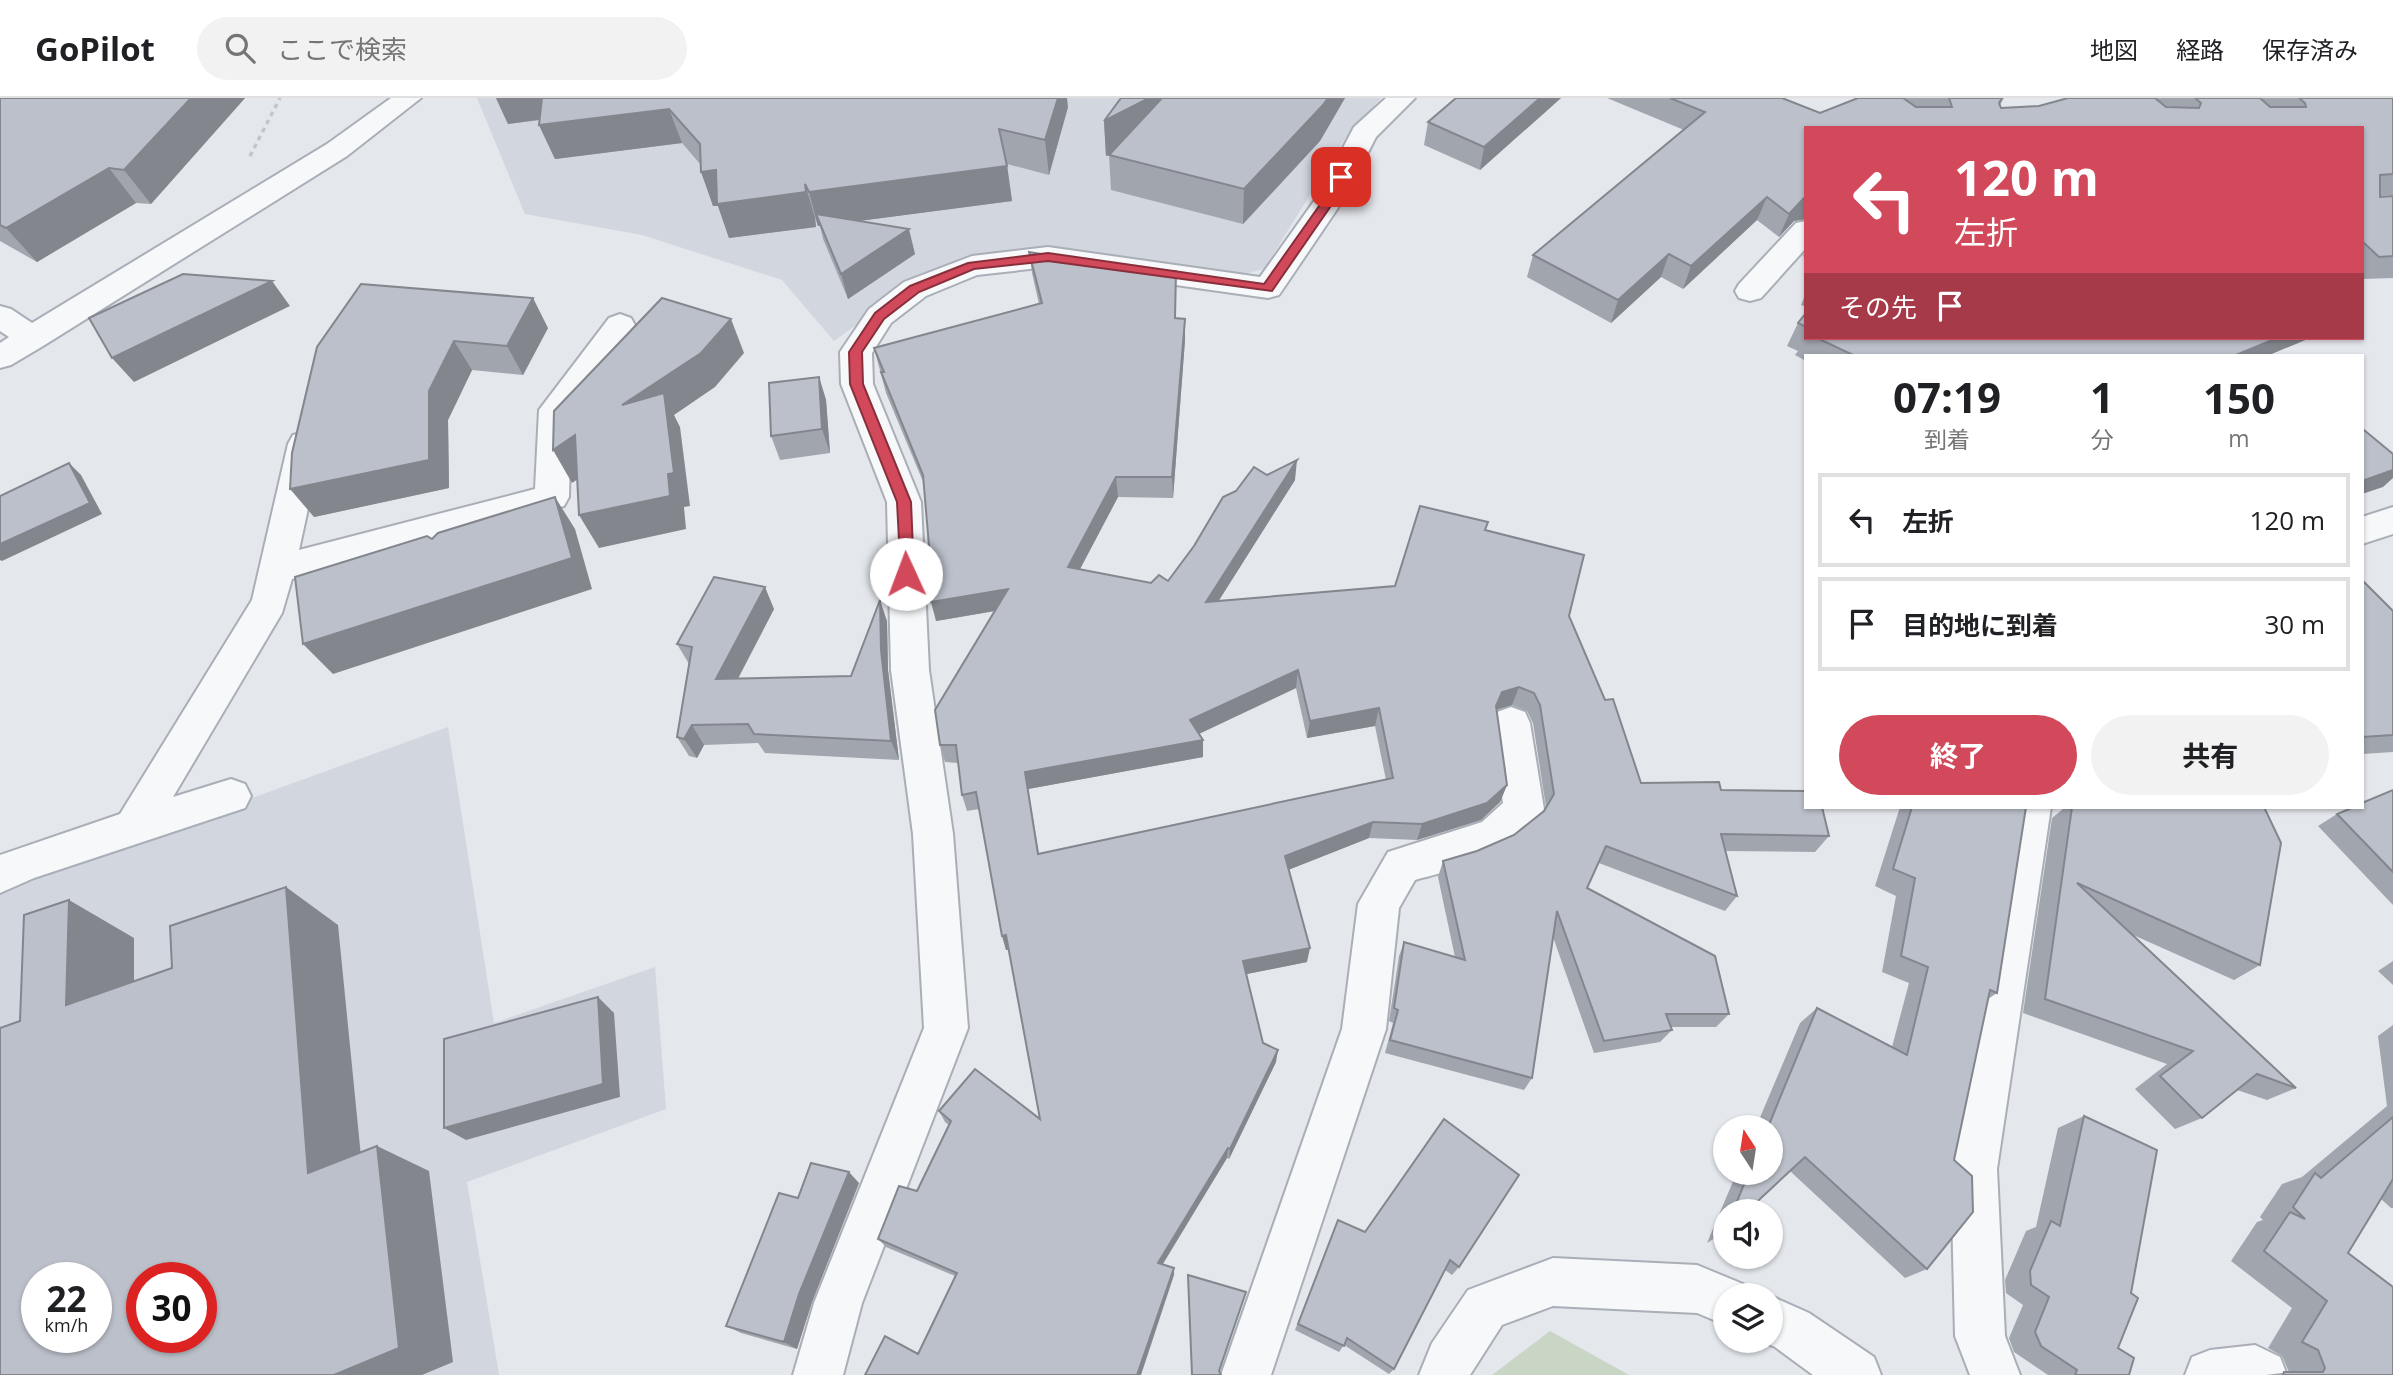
<!DOCTYPE html>
<html lang="ja">
<meta charset="utf-8">
<style>
body{margin:0;font-family:"Open Sans","Noto Sans JP",sans-serif;background:#f2f2f2;color:#202124;height:100vh;display:flex;flex-direction:column;font-size:26px;white-space:nowrap}
*{box-sizing:border-box;margin:0}
p{font-size:23px;color:#757577}
.icon{flex:none;width:38px;height:38px;fill:none;stroke:currentColor;stroke-width:2;stroke-linecap:round;stroke-linejoin:round}
.map{position:relative;flex:1;overflow:hidden}
.panel{position:absolute;left:1804px;top:256px;width:560px;height:455px;display:flex;flex-direction:column;background:#fff;border-radius:0px;box-shadow:0 2px 5px #0004}
.panel>*{flex:none}
.banner{position:absolute;left:1804px;top:28px;width:560px;height:214px;border-radius:0px;box-shadow:0 2px 5px #0004;background:#d1495b;color:#fff;overflow:hidden}
.needle{width:46px;rotate:348deg}
.fabs{position:absolute;left:1713px;top:1017px;display:grid;gap:14px}
.fabs a{display:grid;place-items:center;width:70px;height:70px;border-radius:50%;background:#fff;box-shadow:0 2px 5px #0004;font-size:35px}
.speed{position:absolute;left:21px;top:1164px;display:flex;gap:14px;font-size:35px;font-weight:700;text-align:center}
.speed>*{display:grid;place-content:center;width:91px;height:91px;border-radius:50%;background:#fff;box-shadow:0 2px 5px #0004;line-height:1}
.speed small{font-size:18px;font-weight:400}
.speed .limit{border:10px solid #d22;background:#fff;color:#111}
.pin{position:absolute;display:grid;place-items:center;width:60px;height:60px;color:#fff;margin:-30px;border-radius:14px;box-shadow:0 4px 10px #0006}
.me{position:absolute;width:77px;margin:-38px;rotate:358deg;stroke-linejoin:round;filter:drop-shadow(0 0 5px #0008)}
.turn{display:flex;align-items:center;gap:24px;height:147px;padding:0 35px;font-size:32px}
.turn .icon{width:91px;height:91px;stroke-width:2.5}
.turn b{display:block;font-size:49px;line-height:60px}
.then{display:flex;align-items:center;height:66px;padding:0 35px;background:#0003;gap:14px;font-size:26px}
.eta{display:flex;justify-content:space-evenly;align-items:center;height:119px;text-align:center}
.eta b{font-size:42px;font-weight:700;line-height:49px}
.button{display:flex;gap:14px;margin-top:auto;padding:14px 35px}
.button a{flex:1;height:80px;border-radius:42px;background:#d1495b;color:#fff;font-size:28px;font-weight:700;line-height:80px;text-align:center}
.button a+a{background:#f2f2f2;color:#202124}
ul{padding:0;list-style:none}
li{display:flex;align-items:center;gap:21px;height:94px;margin:0 14px 10px;padding:0 21px;border:4px solid #e0e0e0;border-radius:0px}
li div{flex:1}
li b{display:block;font-size:26px}
li em{font-style:normal}
header{display:flex;align-items:center;gap:42px;box-sizing:border-box;height:98px;padding:0 35px;background:#fff;border-bottom:2px solid #e0e0e0}
header strong{font-size:33px}
nav{display:flex;gap:38px;margin-inline-start:auto;font-size:24px}
.search{width:490px;height:63px;background:#f2f2f2;display:flex;align-items:center;gap:18px;box-sizing:border-box;padding:0 24px;border-radius:38px;color:#757577;font-size:26px}
.map>svg:first-child{display:block}
.built{fill:#d2d6de;fill-rule:evenodd}
.green{fill:#c9d6c5}
.lines{fill:none;stroke-linecap:round;stroke-linejoin:round}
.minor-casing{stroke:#a9aeb7;stroke-width:4}
.path{stroke:#c2c5cb;stroke-width:3.5;stroke-dasharray:4.5 4.5;stroke-linecap:butt}
.minor{fill:#f7f8fa;fill-rule:evenodd}
.wall{fill:#a1a5ae;fill-rule:evenodd}
.shaded-wall{fill:#83868d}
.building{fill:#bbc0ca;stroke:#83868d;stroke-width:2;fill-rule:evenodd}
.route{fill:#d1495b;stroke:#882f3b;stroke-width:2}
</style>
<header>
<strong>GoPilot</strong>
<div class="search"><svg class="icon" aria-label="search" viewBox="0 0 24 24"><circle cx="10" cy="10" r="6"/><path d="M15 15l6 6"/></svg>ここで検索</div>
<nav><a>地図</a><a>経路</a><a>保存済み</a></nav>
</header>
<div class="map">
<svg width="2393" height="1277" viewBox="0 0 2393 1277">
<rect width="100%" height="100%" fill="#e4e7ec"/>
<g class="built">
<polygon points="477,0 1381,0 1342,45 1264,171 1229,180 1022,150 958,162 905,192 834,243 782,182 642,137 525,116"/>
<path d="M448,629L494,925L655,869L666,1011L467,1084L499,1277H0V791ZM37,1180H96V1239H37ZM142,1180H201V1239H142Z"/>
</g>
<polygon class="green" points="1550,1233 1629,1277 1492,1277"/>
<g class="lines">
<defs>
<g id="minor">
<polygon points="391,0 421,0 347,58 43,248 11,267 0,270 0,245 9,239 0,233 0,208 11,211 32,225 327,46"/>
<polygon points="1386,0 1415,0 1376,39 1344,101 1279,197 1268,200 1048,169 977,177 926,198 891,225 872,255 873,286 921,404 929,572 953,736 968,930 862,1205 843,1277 793,1277 814,1205 924,930 913,736 891,572 887,404 841,286 840,254 869,211 904,184 972,158 1048,149 1260,179 1317,99 1354,29"/>
<polygon points="1806,123 1806,150 1761,200 1750,203 1739,200 1735,193 1739,186 1796,125"/>
<polygon points="620,216 631,220 635,227 571,314 569,399 564,408 292,481 282,515 173,699 231,681 245,686 251,698 245,710 34,780 0,795 0,757 120,716 252,502 288,346 293,337 305,334 317,337 322,346 299,452 535,391 539,312 609,220"/>
<polygon points="2393,409 2393,436 2362,446 2362,419"/>
<path d="M1511,609L1525,614L1530,625L1544,711C1522,758 1461,769 1415,782L1399,810L1386,931L1271,1277H1221L1342,931L1358,806L1388,754L1482,724L1503,705L1492,625L1497,614Z"/>
<polygon points="2011,709 2051,709 1997,1071 2005,1238 2020,1277 1970,1277 1955,1238 1951,1071"/>
<polygon points="1553,1160 1697,1167 1743,1186 1748,1197 1726,1197 1726,1227 1697,1215 1553,1208 1502,1227 1470,1277 1419,1277 1432,1245 1468,1192"/>
<polygon points="1771,1198 1809,1215 1874,1259 1881,1277 1813,1277 1775,1249 1758,1242 1771,1242"/>
<polygon points="2255,1247 2280,1259 2287,1277 2185,1277 2192,1259 2210,1252"/>
</g>
</defs>
<use href="#minor" class="minor-casing"/>
<polyline class="path" points="250,58 280,0"/>
<use href="#minor" class="minor"/>
</g>
<g class="wall">
<polygon points="0,0 245,0 151,106 136,105 37,164 0,143"/>
<polygon points="496,0 1068,9 1049,77 1007,66 1012,103 858,123 915,156 848,201 823,141 820,128 818,128 815,120 816,129 729,140 718,108 713,108 701,67 682,45 555,61 539,27 540,22 508,26"/>
<polygon points="1121,0 1345,0 1320,43 1243,126 1111,92 1109,57 1106,58 1104,23"/>
<polygon points="1456,0 1561,0 1480,72 1424,47 1428,24"/>
<polygon points="1607,0 1782,0 1820,15 1858,0 2004,0 2000,7 2001,10 2039,8 2068,0 2393,0 2393,97 2380,98 2393,98 2393,180 2362,181 2362,30 1806,30 1806,121 1794,123 1779,139 1757,122 1683,191 1661,179 1611,225 1527,179 1533,157 1684,32"/>
<polygon points="1806,151 1806,160 1803,158"/>
<path d="M1029,154L1115,172L1176,220L1185,242L1173,400L1118,399L1080,471L1151,485L1168,483L1267,377L1295,382L1218,503L1395,488L1485,432L1569,518L1641,685L1721,692L1829,738L1815,754L1725,753L1737,798L1725,813L1599,765L1587,790L1729,916L1716,929H1671L1672,932L1660,944L1594,955L1553,839L1532,980L1524,992L1385,955L1393,925L1389,923L1399,858L1404,844L1455,859L1438,779L1443,763L1477,753L1514,737L1544,713L1546,709L1533,625L1527,613L1512,607L1496,611L1507,687L1500,704L1481,722L1417,742L1369,740L1288,772L1307,864L1246,876L1263,945L1276,964L1229,1061L1227,1060L1163,1166L1174,1177L918,1256L955,1178L886,1149L878,1141L917,1093L949,1027L945,1024L939,1013L1040,1021L1009,851L1006,852L979,711L967,713L962,697L958,665L945,664L940,647L995,513L936,523L924,386L886,295L874,250L1039,206L1032,175ZM1296,590L1307,640L1375,628L1386,682L1039,756L1028,691L1203,659V642L1199,636Z"/>
<polygon points="1806,195 1806,209 1801,207"/>
<polygon points="1806,215 1806,240 2310,240 2269,257 1806,257 1806,263 1795,257 1798,253 1787,248 1798,225"/>
<polygon points="548,230 523,277 472,272 448,322 449,390 314,419 317,249"/>
<polygon points="819,279 826,302 830,355 780,362 771,338"/>
<polygon points="2362,482 2393,513 2393,654 2362,656"/>
<polygon points="774,511 738,581 851,578 887,523 888,572 899,662 765,655 758,645 704,647 697,660 689,658 677,639 689,566 677,546"/>
<polygon points="2393,692 2393,807 2318,728 2337,716"/>
<polygon points="1900,709 2026,709 1997,895 1988,901 1927,1171 1905,1180 1790,1073 1747,1113 1726,1113 1726,1133 1707,1145 1737,1074 1771,1074 1771,1029 1756,1029 1800,925 1817,910 1892,949 1909,885 1882,874 1896,798 1875,788"/>
<polygon points="2064,709 2264,709 2260,867 2234,882 2131,836 2296,990 2267,1002 2237,992 2202,1020 2175,1031 2135,991 2167,966 2023,915 2052,720 2063,711"/>
<polygon points="2393,863 2393,887 2378,873"/>
<polygon points="2393,927 2393,1110 2391,1110 2381,1101 2348,1155 2393,1277 2266,1277 2289,1274 2282,1258 2268,1250 2292,1210 2231,1163 2257,1124 2263,1122 2260,1119 2282,1086 2302,1079 2387,1008 2378,938"/>
<polygon points="2084,1018 2118,1250 2129,1277 2048,1277 2014,1254 2009,1240 2023,1207 2006,1195 2005,1182 2026,1133 2036,1129 2058,1030"/>
<polygon points="1444,1021 1459,1169 1452,1177 1445,1172 1394,1271 1389,1276 1344,1247 1339,1254 1295,1232 1338,1122 1365,1134"/>
<polygon points="859,1085 812,1204 797,1251 741,1235 726,1228 798,1100"/>
</g>
<g class="shaded-wall">
<polygon points="191,0 245,0 151,106 124,72"/>
<polygon points="496,0 550,0 559,19 508,26"/>
<polygon points="1058,0 1067,0 1068,9 1049,77 1045,42"/>
<polygon points="1149,0 1175,0 1175,22 1106,58 1104,23"/>
<polygon points="1328,0 1345,0 1320,43 1243,126 1244,91"/>
<polygon points="1540,0 1561,0 1480,72 1484,49"/>
<polygon points="669,11 682,45 555,61 539,27"/>
<polygon points="1007,68 1012,103 821,128 816,116 820,128 818,128 809,94"/>
<polygon points="109,70 136,105 37,164 6,130"/>
<polygon points="716,72 805,86 815,120 816,129 729,140 718,108 713,108 701,74"/>
<polygon points="1767,99 1757,122 1683,191 1691,168"/>
<polygon points="1804,100 1806,100 1806,121 1794,123 1779,139 1789,116"/>
<polygon points="909,131 915,156 848,201 841,176"/>
<polygon points="1669,156 1661,179 1611,225 1618,202"/>
<polygon points="272,183 290,208 134,284 112,260"/>
<polygon points="533,200 548,230 523,277 507,248"/>
<polygon points="731,221 744,255 715,289 674,317 680,329 690,408 684,409 686,431 599,450 579,417 622,307"/>
<polygon points="1185,221 1185,242 1173,400 1172,379"/>
<polygon points="2277,240 2310,240 2269,257 2236,257"/>
<polygon points="454,243 472,272 448,322 449,390 314,419 290,391 429,293"/>
<polygon points="819,279 826,302 830,355 822,331"/>
<polygon points="575,337 593,371 572,385 553,352"/>
<polygon points="1297,362 1295,382 1206,523 1206,504"/>
<polygon points="69,365 81,377 102,416 2,463 0,462 0,446"/>
<polygon points="2393,372 2393,380 2383,389 2362,396 2362,383"/>
<polygon points="1116,379 1118,399 1071,488 1068,469"/>
<polygon points="555,399 575,431 592,491 333,576 303,546"/>
<polygon points="765,489 774,511 727,601 716,581"/>
<polygon points="1008,491 1012,510 936,523 931,504"/>
<polygon points="880,502 887,523 888,572 899,662 891,643 881,552"/>
<polygon points="1298,572 1296,590 1190,640 1190,622"/>
<polygon points="1519,589 1512,607 1496,612 1496,608 1502,594"/>
<polygon points="1379,610 1375,628 1307,640 1310,623"/>
<polygon points="692,627 704,647 697,660 684,641"/>
<polygon points="1203,642 1203,659 1028,691 1042,772 1025,674"/>
<polygon points="1507,687 1500,704 1481,722 1417,742 1422,726"/>
<polygon points="1373,724 1369,740 1283,774 1285,758"/>
<polygon points="286,789 338,827 365,1099 308,1075"/>
<polygon points="69,802 134,840 134,940 66,907"/>
<polygon points="1006,837 1011,851 1006,852 1002,838"/>
<polygon points="1310,850 1307,864 1242,877 1243,863"/>
<polygon points="598,899 614,915 620,999 466,1042 444,1030"/>
<polygon points="1278,952 1276,964 1229,1061 1230,1051"/>
<polygon points="377,1048 429,1073 453,1264 422,1277 334,1277"/>
<polygon points="1228,1050 1227,1060 1159,1172 1158,1165"/>
<polygon points="849,1074 859,1085 812,1204 797,1251 784,1244 799,1196"/>
<polygon points="1174,1170 1174,1177 1141,1277 1137,1277"/>
</g>
<g class="building">
<polygon points="0,0 191,0 124,72 109,70 6,130 0,127"/>
<polygon points="542,0 1058,0 1045,42 999,31 1007,68 809,94 805,86 806,94 717,106 716,72 701,74 700,46 669,11 539,27"/>
<polygon points="1121,0 1149,0 1104,23"/>
<polygon points="1162,0 1328,0 1323,7 1244,91 1109,57"/>
<polygon points="1456,0 1540,0 1484,49 1428,24"/>
<polygon points="1670,0 1782,0 1820,15 1858,0 1903,0 1916,9 1952,9 1949,0 2002,0 1999,5 2001,10 2039,8 2068,0 2155,0 2166,9 2199,10 2201,5 2195,0 2260,0 2270,9 2306,9 2305,5 2299,0 2393,0 2393,76 2380,77 2380,99 2393,98 2393,158 2379,159 2362,143 2362,30 1806,30 1806,100 1804,100 1789,116 1767,99 1691,168 1669,156 1618,202 1533,157 1705,14"/>
<polygon points="816,116 909,131 841,176"/>
<path d="M1029,154L1115,168V172L1176,173L1175,220L1185,221L1172,379H1116L1068,469L1151,485L1159,477L1168,483L1194,448L1223,399L1236,393L1254,369L1267,377L1297,362L1206,504L1395,488L1420,408L1488,424L1485,432L1584,457L1569,518L1605,602L1613,601L1641,685L1719,684L1721,692L1806,693V709H1822L1829,738L1721,736L1737,798L1606,748L1587,790L1715,858L1729,916H1666L1672,932L1604,943L1557,813L1532,980L1390,942L1398,912L1394,910L1404,844L1465,862L1443,763L1477,753L1514,737L1544,713L1554,696L1540,607L1534,595L1519,589L1502,594L1496,608L1507,687L1487,705L1422,726L1373,724L1285,758L1310,850L1243,863L1263,945L1278,952L1230,1051L1228,1050L1158,1165L1174,1170L1137,1277H865L885,1238L918,1256L957,1175L878,1141L899,1088L917,1093L951,1023L939,1013L975,971L1040,1021L1006,837L1002,838L976,694L962,697L956,647H940L935,612L1008,491L931,504L925,448H929L923,377L881,274H884L874,250L1042,205ZM1298,572L1310,623L1379,610L1393,680L1038,756L1025,674L1203,642L1190,622Z"/>
<polygon points="183,176 272,183 112,260 89,220"/>
<polygon points="361,186 533,200 507,248 454,243 429,293 429,362 290,391 292,355 317,249"/>
<polygon points="662,200 731,221 701,255 622,307 664,295 674,375 668,376 670,398 579,417 575,337 553,352 554,313"/>
<polygon points="1806,215 1806,229 1798,225"/>
<polygon points="1817,240 2277,240 2236,257 1853,257"/>
<polygon points="819,279 822,331 771,338 769,285"/>
<polygon points="2362,332 2364,332 2393,356 2393,372 2362,383"/>
<polygon points="69,365 90,405 0,446 0,398"/>
<polygon points="555,399 572,460 303,546 295,479 427,438 432,441 438,435"/>
<polygon points="714,479 765,489 716,581 851,578 880,502 881,552 891,643 754,636 748,626 692,627 684,641 677,639 692,549 677,546"/>
<polygon points="2362,482 2393,513 2393,637 2362,639"/>
<polygon points="2393,692 2393,774 2337,716 2354,709 2362,709 2362,705"/>
<polygon points="1912,709 2026,709 1997,895 1990,892 1954,1062 1972,1078 1973,1114 1927,1171 1805,1059 1747,1113 1733,1113 1749,1074 1771,1074 1771,1029 1768,1029 1817,910 1907,957 1928,869 1901,858 1915,780 1893,771"/>
<polygon points="2072,709 2264,709 2281,745 2260,867 2077,785 2296,990 2257,976 2202,1020 2160,978 2193,953 2045,901"/>
<path d="M286,789L308,1075L377,1048L399,1250L334,1277H0V930L20,923L24,817L69,802L66,907L172,870L170,828ZM37,1180H96V1239H37ZM142,1180H201V1239H142Z"/>
<polygon points="598,899 603,986 444,1030 444,941"/>
<polygon points="2084,1018 2157,1052 2131,1195 2138,1200 2118,1250 2134,1260 2129,1277 2075,1277 2077,1272 2041,1248 2035,1234 2049,1199 2031,1187 2030,1173 2051,1123 2060,1128"/>
<polygon points="2393,1019 2393,1081 2348,1155 2393,1189 2393,1277 2283,1277 2284,1274 2323,1274 2325,1270 2318,1252 2302,1244 2327,1203 2264,1153 2290,1114 2305,1121 2293,1109 2315,1075 2321,1080"/>
<polygon points="1444,1021 1519,1077 1459,1169 1450,1162 1394,1271 1347,1240 1344,1248 1298,1226 1338,1122 1365,1134"/>
<polygon points="811,1065 849,1074 799,1196 784,1244 726,1228 779,1095 798,1100"/>
<polygon points="1188,1177 1246,1194 1219,1273 1221,1277 1192,1277"/>
</g>
<polygon class="route" points="1341,76 1347,79 1335,102 1272,193 1048,163 974,171 919,194 884,221 862,254 863,286 911,404 914,476 912,480 901,480 897,404 850,286 849,254 875,215 910,188 968,165 1048,155 1264,186 1324,101 1337,77"/>
</svg>
<div class="fabs">
<a><svg class="needle" viewBox="-14 -14 28 28"><path d="M0-13l5 13h-10z" fill="#e53935"/><path d="M0 13l5-13h-10z" fill="#757577"/></svg></a>
<a><svg class="icon" aria-label="sound" viewBox="0 0 24 24"><path d="M4 9h4l5-4v14l-5-4H4zM17 9q2 3 0 6"/></svg></a>
<a><svg class="icon" aria-label="layers" viewBox="0 0 24 24"><path d="M12 4l9 5-9 5-9-5zM3 14l9 5 9-5"/></svg></a>
</div>
<div class="speed"><div>22<small>km/h</small></div><div class="limit">30</div></div>
<div class="pin" style="left:1341px;top:79px;background:#d93025"><svg class="icon" aria-label="arrive" viewBox="0 0 24 24"><path d="M6 21V4h12l-3 4 3 4H6"/></svg></div>
<svg class="me" style="left:906px;top:476px" viewBox="-20 -20 40 40"><circle r="19" fill="#fff"/><path d="M0-13L10 11 0 6-10 11z" fill="#d1495b"/></svg>
<div class="banner">
<div class="turn"><svg class="icon" aria-label="left" viewBox="0 0 24 24"><path d="M17 20v-9H6M10 6l-5 5 5 5"/></svg><div><b>120 m</b>左折</div></div>
<div class="then">その先<svg class="icon" aria-label="arrive" viewBox="0 0 24 24"><path d="M6 21V4h12l-3 4 3 4H6"/></svg></div>
</div>
<section class="panel">
<div class="eta">
<div><b>07:19</b><p>到着</p></div>
<div><b>1</b><p>分</p></div>
<div><b>150</b><p>m</p></div>
</div>
<ul>
<li><svg class="icon" aria-label="left" viewBox="0 0 24 24"><path d="M17 20v-9H6M10 6l-5 5 5 5"/></svg><div><b>左折</b></div><em>120 m</em></li>
<li><svg class="icon" aria-label="arrive" viewBox="0 0 24 24"><path d="M6 21V4h12l-3 4 3 4H6"/></svg><div><b>目的地に到着</b></div><em>30 m</em></li>
</ul>
<div class="button"><a>終了</a><a>共有</a></div>
</section>
</div>
